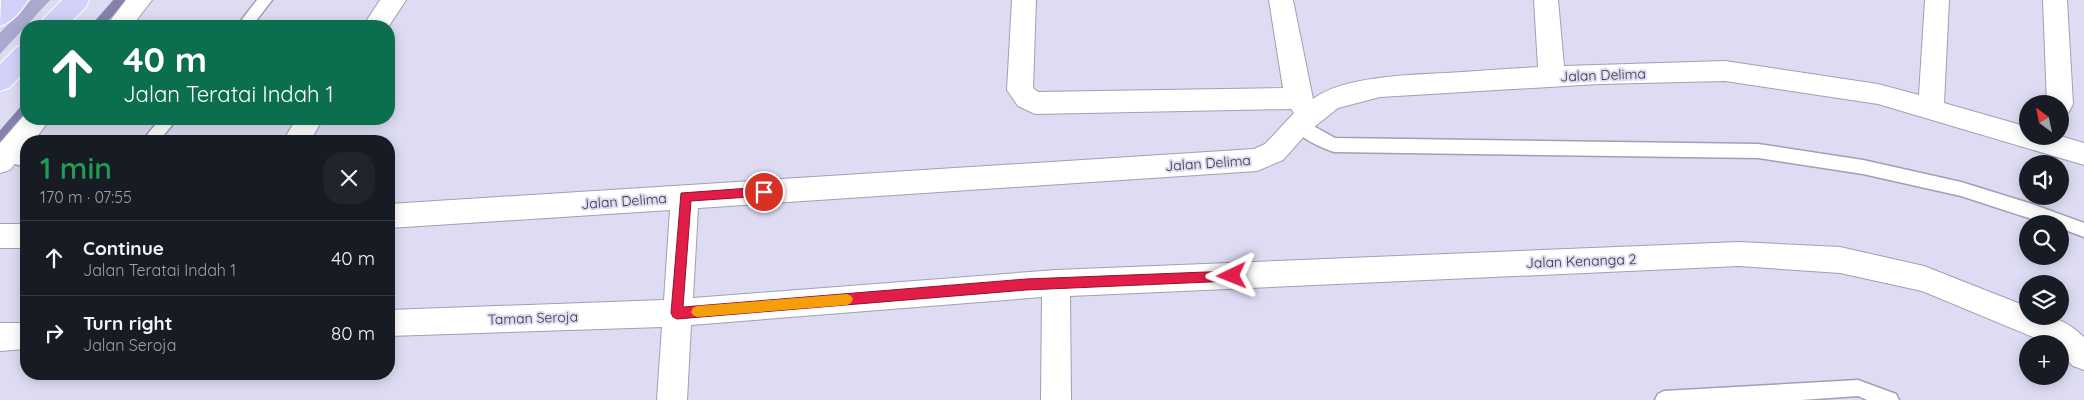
<!DOCTYPE html>
<meta charset="utf-8">
<style>
body{margin:0;font-family:Quicksand,sans-serif;background:#20242c;color:#f1f3f6;height:100vh;display:flex;flex-direction:column;font-size:19px;white-space:nowrap}
*{box-sizing:border-box;margin:0}
p{font-size:16px;color:#9ea1a6}
.icon{flex:none;width:28px;height:28px;fill:none;stroke:currentColor;stroke-width:2;stroke-linecap:round;stroke-linejoin:round}
.map{position:relative;flex:1;overflow:hidden}
.drawer{position:absolute;left:20px;top:135px;width:375px;height:245px;display:flex;flex-direction:column;background:#171b24;border-radius:20px;box-shadow:0 2px 12px #0003}
.drawer>*{flex:none}
.guide{position:absolute;left:20px;top:20px;width:375px;height:105px;border-radius:20px;box-shadow:0 2px 12px #0003;background:#0b6e4f;color:#fff;overflow:hidden}
.needle{width:32px;rotate:327deg}
.fabs{position:absolute;left:2019px;top:95px;display:grid;gap:10px}
.fabs a{display:grid;place-items:center;width:50px;height:50px;border-radius:50%;background:#171b24;box-shadow:0 2px 12px #0003;font-size:25px}
.pin{position:absolute;display:grid;place-items:center;width:42px;height:42px;color:#fff;margin:-21px;border:2px solid #fff;border-radius:50%;box-shadow:0 1px 5px #0007}
.me{position:absolute;width:55px;margin:-28px;rotate:268deg;stroke-linejoin:round;filter:drop-shadow(0 0 4px #0008)}
.turn{display:flex;align-items:center;gap:18px;height:105px;padding:0 20px;font-size:22px}
.turn .icon{width:65px;height:65px;stroke-width:2.5}
.turn b{display:block;font-size:35px;line-height:42px}
.round{display:grid;place-items:center;flex:none;width:52px;height:52px;border-radius:20px;background:#20242c}
.summary{display:flex;align-items:center;justify-content:space-between;height:85px;padding:0 20px}
h1{font-size:30px;font-weight:600;line-height:38px;color:#1e9e55}
ul{padding:0;list-style:none}
li{display:flex;align-items:center;gap:15px;height:75px;padding:0 20px;border-top:1px solid #363941}
li div{flex:1}
li b{display:block;font-size:19px}
li em{font-style:normal}
.map>svg:first-child{display:block}
.green{fill:#aaa8cd}
.lines{fill:none;stroke-linecap:round;stroke-linejoin:round}
.stream{stroke:#8481ad;stroke-width:10}
.service-casing{stroke:#a09fb5;stroke-width:3}
.minor-casing{stroke:#a09fb5;stroke-width:2}
.primary-casing{stroke:#fff;stroke-width:2}
.service{fill:#fff;fill-rule:evenodd}
.minor{fill:#fff;fill-rule:evenodd}
.primary{fill:#d3d0f9;fill-rule:evenodd}
.route{fill:#e11d48;stroke:#92132f}
.slow{fill:#f59e0b}
.labels{text-anchor:middle;dominant-baseline:central;stroke-width:4;stroke-linejoin:round;paint-order:stroke}
.street-label{font-size:14px;fill:#383841;stroke:#dddcf3}
</style>
<div class="map">
<svg width="2084" height="400" viewBox="0 0 2084 400">
<rect width="100%" height="100%" fill="#dddcf3"/>
<polygon class="green" points="31,0 50,0 0,54 0,33"/>
<g class="lines">
<g class="stream">
<polyline points="97,26 120,0"/>
<polyline points="0,138 26,108"/>
</g>
<defs>
<g id="service">
<polygon points="257,0 272,0 252,26 237,26"/>
<path d="M1299,118L1335,138L1758,144L1863,160L1961,182L2032,204L2084,223V237L2060,228V224H2047L1961,196L1863,174L1758,158L1334,152C1320,147 1298,138 1291,124L1293,119Z"/>
<polygon points="160,119 177,119 159,141 142,141"/>
<polygon points="6,148 26,153 26,167 0,160 0,150"/>
<polygon points="1858,380 1896,394 1899,400 1867,400 1858,396 1801,400 1655,400 1658,394 1664,391"/>
</g>
<g id="minor">
<polygon points="126,0 152,0 132,26 106,26"/>
<polygon points="380,0 406,0 389,26 363,26"/>
<path d="M1012,0H1036L1033,88L1038,92L1283,88L1269,0H1293L1313,99C1343,76 1409,75 1446,73C1477,71 1508,69 1538,67L1534,0H1558L1564,66L1725,61L1878,84L1919,95L1925,0H1949L1944,103L2028,127V136H2060L2084,143V165L1878,104L1725,81L1599,84L1380,97L1338,108L1308,132L1283,160L1257,171L698,208L693,298L1056,270L1739,242L1840,247L1924,266L2028,307V316C2054,316 2064,319 2084,337V370L2073,366L2060,353V344H2050L1922,291L1840,273L1739,266L1070,296L1071,400H1041L1042,297L691,325L687,400H657L662,327L389,336V310L664,300L670,210L389,228V204L1254,149L1265,144L1294,113L1291,109L1035,114L1018,106L1007,90Z"/>
<polygon points="2043,0 2067,0 2073,104 2069,112 2060,115 2060,104 2047,104"/>
<polygon points="26,113 26,119 50,119 34,141 26,141 26,150 10,170 0,173 0,143"/>
<polygon points="296,119 323,119 310,141 283,141"/>
<rect x="0" y="224" width="26" height="24"/>
<polygon points="0,323 26,323 26,349 0,351"/>
</g>
<g id="primary">
<path d="M28,0C22,11 12,22 0,26L1,0Z"/>
<polygon points="62,0 89,0 86,7 67,26 40,26 43,19"/>
<polygon points="26,44 26,70 9,88 0,91 0,64 17,47"/>
</g>
</defs>
<use href="#service" class="service-casing"/>
<use href="#minor" class="minor-casing"/>
<use href="#primary" class="primary-casing"/>
<use href="#service" class="service"/>
<use href="#minor" class="minor"/>
<use href="#primary" class="primary"/>
</g>
<polygon class="route" points="764,187 768,188 770,192 768,195 764,196 691,201 683,307 1026,279 1232,271 1236,272 1238,276 1236,280 1232,281 1026,290 677,319 673,317 671,313 681,193"/>
<polygon class="slow" points="847,294 851,296 853,299 851,303 847,305 697,317 693,315 691,312 693,308 697,306"/>
<g class="labels">
<g class="street-label">
<text transform="translate(1603 75) rotate(-2)">Jalan Delima</text>
<text transform="translate(1208 163) rotate(-4)">Jalan Delima</text>
<text transform="translate(624 201) rotate(-4)">Jalan Delima</text>
<text transform="translate(1581 261) rotate(-2)">Jalan Kenanga 2</text>
<text transform="translate(533 318) rotate(-2)">Taman Seroja</text>
</g>
</g>
</svg>
<div class="fabs">
<a><svg class="needle" viewBox="-14 -14 28 28"><path d="M0-13l5 13h-10z" fill="#e53935"/><path d="M0 13l5-13h-10z" fill="#9ea1a6"/></svg></a>
<a><svg class="icon" aria-label="sound" viewBox="0 0 24 24"><path d="M4 9h4l5-4v14l-5-4H4zM17 9q2 3 0 6"/></svg></a>
<a><svg class="icon" aria-label="search" viewBox="0 0 24 24"><circle cx="10" cy="10" r="6"/><path d="M15 15l6 6"/></svg></a>
<a><svg class="icon" aria-label="layers" viewBox="0 0 24 24"><path d="M12 4l9 5-9 5-9-5zM3 14l9 5 9-5"/></svg></a>
<a>+</a>
</div>
<div class="pin" style="left:764px;top:192px;background:#d93025"><svg class="icon" aria-label="arrive" viewBox="0 0 24 24"><path d="M6 21V4h12l-3 4 3 4H6"/></svg></div>
<svg class="me" style="left:1232px;top:276px" viewBox="-20 -20 40 40"><path d="M0-17L14 15 0 8-14 15z" fill="#e11d48" stroke="#fff" stroke-width="4"/></svg>
<div class="guide">
<div class="turn"><svg class="icon" aria-label="ahead" viewBox="0 0 24 24"><path d="M12 20V5M6 11l6-6 6 6"/></svg><div><b>40 m</b>Jalan Teratai Indah 1</div></div>
</div>
<section class="drawer">
<div class="summary"><div><h1>1 min</h1><p>170 m · 07:55</p></div><a class="round"><svg class="icon" aria-label="close" viewBox="0 0 24 24"><path d="M6 6l12 12M18 6L6 18"/></svg></a></div>
<ul>
<li><svg class="icon" aria-label="ahead" viewBox="0 0 24 24"><path d="M12 20V5M6 11l6-6 6 6"/></svg><div><b>Continue</b><p>Jalan Teratai Indah 1</p></div><em>40 m</em></li>
<li><svg class="icon" aria-label="right" viewBox="0 0 24 24"><path d="M7 20v-9h11M14 6l5 5-5 5"/></svg><div><b>Turn right</b><p>Jalan Seroja</p></div><em>80 m</em></li>
</ul>
</section>
</div>
